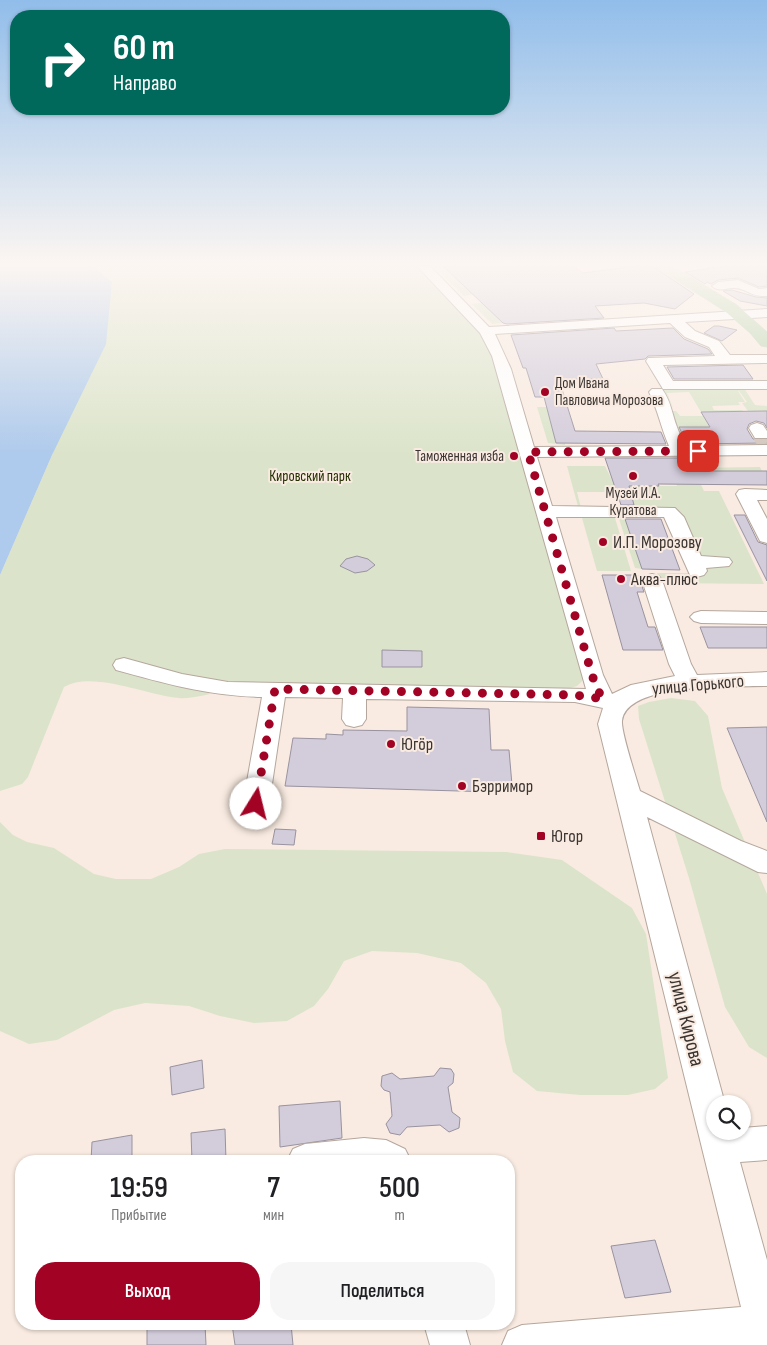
<!DOCTYPE html>
<html lang="ru">
<meta charset="utf-8">
<style>
body{margin:0;font-family:"Sofia Sans Condensed",sans-serif;background:#f6f6f6;color:#202124;height:100vh;display:flex;flex-direction:column;font-size:19px;white-space:nowrap}
*{box-sizing:border-box;margin:0}
p{font-size:16px;color:#757577}
.icon{flex:none;width:28px;height:28px;fill:none;stroke:currentColor;stroke-width:2;stroke-linecap:round;stroke-linejoin:round}
.map{position:relative;flex:1;overflow:hidden}
.details{position:absolute;left:15px;top:1155px;width:500px;height:175px;display:flex;flex-direction:column;background:#fff;border-radius:20px;box-shadow:0 1px 4px #0004}
.details>*{flex:none}
.hud{position:absolute;left:10px;top:10px;width:500px;height:105px;border-radius:20px;box-shadow:0 1px 4px #0004;background:#00695c;color:#fff;overflow:hidden}
.fabs{position:absolute;left:706px;top:1095px;display:grid;gap:10px}
.fabs a{display:grid;place-items:center;width:45px;height:45px;border-radius:50%;background:#fff;box-shadow:0 1px 4px #0004;font-size:25px}
.pin{position:absolute;display:grid;place-items:center;width:42px;height:42px;color:#fff;margin:-21px;border-radius:10px;box-shadow:0 2px 8px #0006}
.me{position:absolute;width:55px;margin:-28px;rotate:9deg;stroke-linejoin:round;filter:drop-shadow(0 0 4px #0008)}
.turn{display:flex;align-items:center;gap:18px;height:105px;padding:0 20px;font-size:22px}
.turn .icon{width:65px;height:65px;stroke-width:2.5}
.turn b{display:block;font-size:35px;line-height:42px}
.eta{display:flex;justify-content:space-evenly;align-items:center;height:85px;text-align:center}
.eta b{font-size:30px;font-weight:600;line-height:35px}
.action{display:flex;gap:10px;margin-top:auto;padding:10px 20px}
.action a{flex:1;height:58px;border-radius:20px;background:#a20325;color:#fff;font-size:20px;font-weight:600;line-height:58px;text-align:center}
.action a+a{background:#f6f6f6;color:#202124}
.map>svg:first-child{display:block}
.green{fill:#dbe4ca}
.water{fill:#aecaec}
.building{fill:#d3ccdb;stroke:#9993a0}
.lines{fill:none;stroke-linecap:round;stroke-linejoin:round}
.minor-tunnel{stroke:#d3c7be;stroke-width:17;stroke-dasharray:17 9;stroke-linecap:butt}
.minor-casing{stroke:#b5a79d;stroke-width:2}
.major-casing{stroke:#d0cfce;stroke-width:1}
.minor{fill:#fff;fill-rule:evenodd}
.major{fill:#b8d4ac;fill-rule:evenodd}
.route{stroke:#a20325;stroke-width:9;stroke-dasharray:0 16.2}
.poi-dot{fill:#a20325;stroke:#f9ebe1;stroke-width:2}
.labels{text-anchor:middle;dominant-baseline:central;stroke-width:4;stroke-linejoin:round;paint-order:stroke}
.far-poi-label{font-size:15px;fill:#3b3532;stroke:#f9ebe1;text-anchor:start}
.far-park-label{font-size:15px;fill:#243001;stroke:#f9ebe1}
.poi-label{font-size:18px;fill:#3b3532;stroke:#f9ebe1;text-anchor:start}
.street-label{font-size:18px;fill:#3b3532;stroke:#f9ebe1}
.near-street-label{font-size:21px;fill:#3b3532;stroke:#f9ebe1}
</style>
<div class="map">
<svg width="767" height="1345" viewBox="0 0 767 1345">
<rect width="100%" height="100%" fill="#f9ebe1"/>
<g class="green">
<path d="M93,266H420L487,340L499,378L584,679L577,686L567,689L250,684L212,679L204,691L210,694C200,696 188,699 179,698C146,695 92,670 64,687L28,777L22,784L0,791V575L52,455L112,282Z"/>
<polygon points="434,266 443,266 474,294 464,296"/>
<polygon points="482,303 503,323 492,324 472,304"/>
<polygon points="744,388 755,405 767,406 767,411 748,411 742,403 747,402 739,391 738,391 745,402 738,402 740,405 712,406 714,410 742,410 744,412 701,412 689,392 667,393 673,408 663,390"/>
<polygon points="537,407 547,407 556,443 565,443 565,445 548,443"/>
<polygon points="673,411 676,411 680,416 703,416 719,443 684,445 676,436 683,436 687,444 711,443 702,427 679,427 682,434 675,434"/>
<polygon points="567,466 605,466 615,486 629,486 642,480 644,486 677,486 674,479 699,484 692,466 704,491 719,491 764,584 661,583 657,573 702,573 701,559 680,514 635,507 632,498 618,498 616,492 577,492 581,508 579,510"/>
<polygon points="760,467 762,471 700,471 698,468"/>
<polygon points="582,518 615,518 631,571 597,571"/>
<polygon points="625,518 642,569 635,568 619,519"/>
<polygon points="671,698 695,701 708,716 722,788 767,894 767,1058 749,1047 725,1007 689,878 639,719 638,706 649,702"/>
<polygon points="0,822 13,835 27,842 54,848 94,874 116,879 151,879 179,867 199,854 225,849 507,852 562,860 632,908 646,934 668,1078 655,1089 628,1095 580,1095 537,1091 513,1072 505,1041 501,1009 486,983 461,963 417,953 372,951 344,961 328,989 314,1006 287,1021 254,1023 220,1016 189,1006 145,1003 114,1010 57,1040 29,1044 0,1031"/>
</g>
<polygon class="water" points="0,266 93,266 112,282 106,344 52,455 0,575"/>
<g class="building">
<polygon points="443,266 573,266 583,273 636,266 652,266 694,294 675,309 644,303 595,306 604,318 507,324 503,323"/>
<polygon points="725,266 767,266 767,286 759,287 738,278 718,280 711,284 707,282 705,284 685,272"/>
<polygon points="732,290 756,297 767,298 767,306 740,301 723,291"/>
<polygon points="714,326 719,326 737,330 722,341 704,333"/>
<polygon points="614,328 616,331 673,328 684,339 708,349 712,354 648,356 645,359 596,364 603,379 574,379 575,383 560,383 575,431 661,432 666,444 556,443 544,397 535,397 526,368 523,368 511,335"/>
<polygon points="743,365 753,379 674,379 667,367"/>
<polygon points="767,411 767,428 764,423 756,421 749,424 747,429 753,439 767,440 767,443 687,444 679,427 710,427 701,412"/>
<polygon points="605,458 686,458 693,471 767,471 767,485 658,484 659,486 629,486 634,505 621,505"/>
<polygon points="734,515 745,515 758,542 767,545 767,581"/>
<polygon points="625,519 661,519 680,570 642,569"/>
<polygon points="357,556 368,559 375,565 367,571 355,573 340,566 346,559"/>
<polygon points="602,575 638,575 644,592 637,592 648,627 655,627 663,650 623,650"/>
<polygon points="700,627 767,627 767,648 708,648"/>
<polygon points="382,650 422,651 422,667 382,667"/>
<polygon points="407,707 489,709 491,750 509,750 512,785 493,785 494,792 285,786 293,738 326,739 326,734 343,735 343,730 407,731"/>
<polygon points="767,727 767,822 727,728"/>
<polygon points="275,829 296,830 294,845 272,844"/>
<polygon points="202,1060 204,1088 172,1095 170,1067"/>
<polygon points="440,1068 451,1069 454,1074 453,1083 448,1087 452,1112 460,1118 459,1128 449,1132 440,1125 407,1127 400,1135 390,1133 386,1124 392,1116 390,1092 384,1090 381,1086 382,1076 392,1073 400,1079 434,1076"/>
<polygon points="340,1101 342,1138 280,1147 279,1106"/>
<polygon points="225,1129 226,1161 192,1161 191,1133"/>
<polygon points="132,1135 132,1161 91,1161 92,1142"/>
<polygon points="655,1240 671,1292 625,1298 611,1246"/>
<polygon points="166,1324 205,1324 206,1345 147,1345 147,1327"/>
<polygon points="232,1324 267,1324 268,1326 291,1324 293,1345 235,1345"/>
</g>
<g class="lines">
<polyline class="minor-tunnel" points="761,435 766,443"/>
<defs>
<g id="minor">
<path d="M417,266H430L489,327L767,309V317L685,322L695,331L719,341L730,355H767V363L663,365L673,381H767V389H663L646,361L648,358L715,356L709,347L685,337L670,323L495,334L511,369L534,447L669,446C661,428 658,410 649,392L652,389H662C671,401 672,414 677,427C679,433 683,440 686,446L767,445V455L537,457L552,506L675,508L684,517L701,556L729,558L732,562L729,566L706,568L707,571L704,575L697,577L690,575L664,517H556L603,675L612,694L631,685L675,676L669,664L642,580L645,576L652,574L659,576L662,580L691,664L697,675L767,672V686C737,687 626,682 622,721C621,732 636,777 640,791L741,841L767,851V873L758,872L647,817L725,1104H715V1131H742V1128L767,1126V1160L740,1162L767,1260V1345H502L508,1331L522,1325L741,1307L598,724L603,708L575,702L366,699V719L362,725L354,727L346,725L342,719L343,698L285,697L269,804L265,811L256,813L247,811L243,804L262,697C209,696 167,684 116,670L113,665L116,660L124,658L182,674L228,682L586,689L492,356L480,333Z"/>
<path d="M738,280L759,289L767,288V296C750,297 748,289 735,288C727,287 719,293 712,286L718,282Z"/>
<polygon points="757,423 763,425 767,431 767,438 755,438 749,428 751,425"/>
<polygon points="745,489 767,490 767,500 757,500 767,519 767,543 760,541 758,537 736,494 739,490"/>
<polygon points="701,611 767,612 767,624 701,623 694,621 690,617 694,613"/>
<polygon points="364,1138 386,1140 405,1149 411,1161 287,1161 293,1149 305,1144"/>
<polygon points="424,1324 464,1324 470,1345 430,1345"/>
</g>
<polygon id="major" points="654,266 672,266 709,288 737,305 767,332 767,347 761,346 750,333 726,312"/>
</defs>
<use href="#minor" class="minor-casing"/>
<use href="#major" class="major-casing"/>
<use href="#minor" class="minor"/>
<use href="#major" class="major"/>
</g>
<linearGradient id="sky" x2="0" y2="1"><stop stop-color="#91bdea"/><stop offset="0.58" stop-color="#fcf6f2"/><stop offset="1" stop-color="#fcf6f2" stop-opacity="0"/></linearGradient>
<rect width="767" height="455" fill="url(#sky)"/>
<g class="lines">
<polyline class="route" points="256,804 275,689 575,695 604,699 598,691 592,675 528,452 698,451"/>
</g>
<g class="poi-dot">
<circle cx="545" cy="392" r="5"/>
<circle cx="514" cy="456" r="5"/>
<circle cx="633" cy="476" r="5"/>
<circle cx="603" cy="542" r="5"/>
<circle cx="621" cy="579" r="5"/>
<circle cx="391" cy="744" r="5"/>
<circle cx="462" cy="786" r="5"/>
<rect x="536" y="831" width="10" height="10" rx="2.5"/>
</g>
<g class="labels">
<g class="far-poi-label">
<text x="555" y="383">Дом Ивана<tspan x="555" dy="17">Павловича Морозова</tspan></text>
<text x="504" y="456" text-anchor="end">Таможенная изба</text>
<text x="633" y="493" text-anchor="middle">Музей И.А.<tspan x="633" dy="17">Куратова</tspan></text>
</g>
<g class="far-park-label">
<text x="310" y="476">Кировский парк</text>
</g>
<g class="poi-label">
<text x="613" y="542">И.П. Морозову</text>
<text x="631" y="579">Аква-плюс</text>
<text x="401" y="744">Югöр</text>
<text x="472" y="786">Бэрримор</text>
<text x="551" y="836">Югор</text>
</g>
<g class="street-label">
<text transform="translate(698 685) rotate(-5)">улица Горького</text>
</g>
<g class="near-street-label">
<text transform="translate(686 1019) rotate(76)">улица Кирова</text>
</g>
</g>
</svg>
<div class="fabs">
<a><svg class="icon" aria-label="search" viewBox="0 0 24 24"><circle cx="10" cy="10" r="6"/><path d="M15 15l6 6"/></svg></a>
</div>
<div class="pin" style="left:698px;top:451px;background:#d93025"><svg class="icon" aria-label="arrive" viewBox="0 0 24 24"><path d="M6 21V4h12l-3 4 3 4H6"/></svg></div>
<svg class="me" style="left:256px;top:804px" viewBox="-20 -20 40 40"><circle r="19" fill="#fff"/><path d="M0-13L10 11 0 6-10 11z" fill="#a20325"/></svg>
<div class="hud">
<div class="turn"><svg class="icon" aria-label="right" viewBox="0 0 24 24"><path d="M7 20v-9h11M14 6l5 5-5 5"/></svg><div><b>60 m</b>Направо</div></div>
</div>
<section class="details">
<div class="eta">
<div><b>19:59</b><p>Прибытие</p></div>
<div><b>7</b><p>мин</p></div>
<div><b>500</b><p>m</p></div>
</div>
<div class="action"><a>Выход</a><a>Поделиться</a></div>
</section>
</div>
